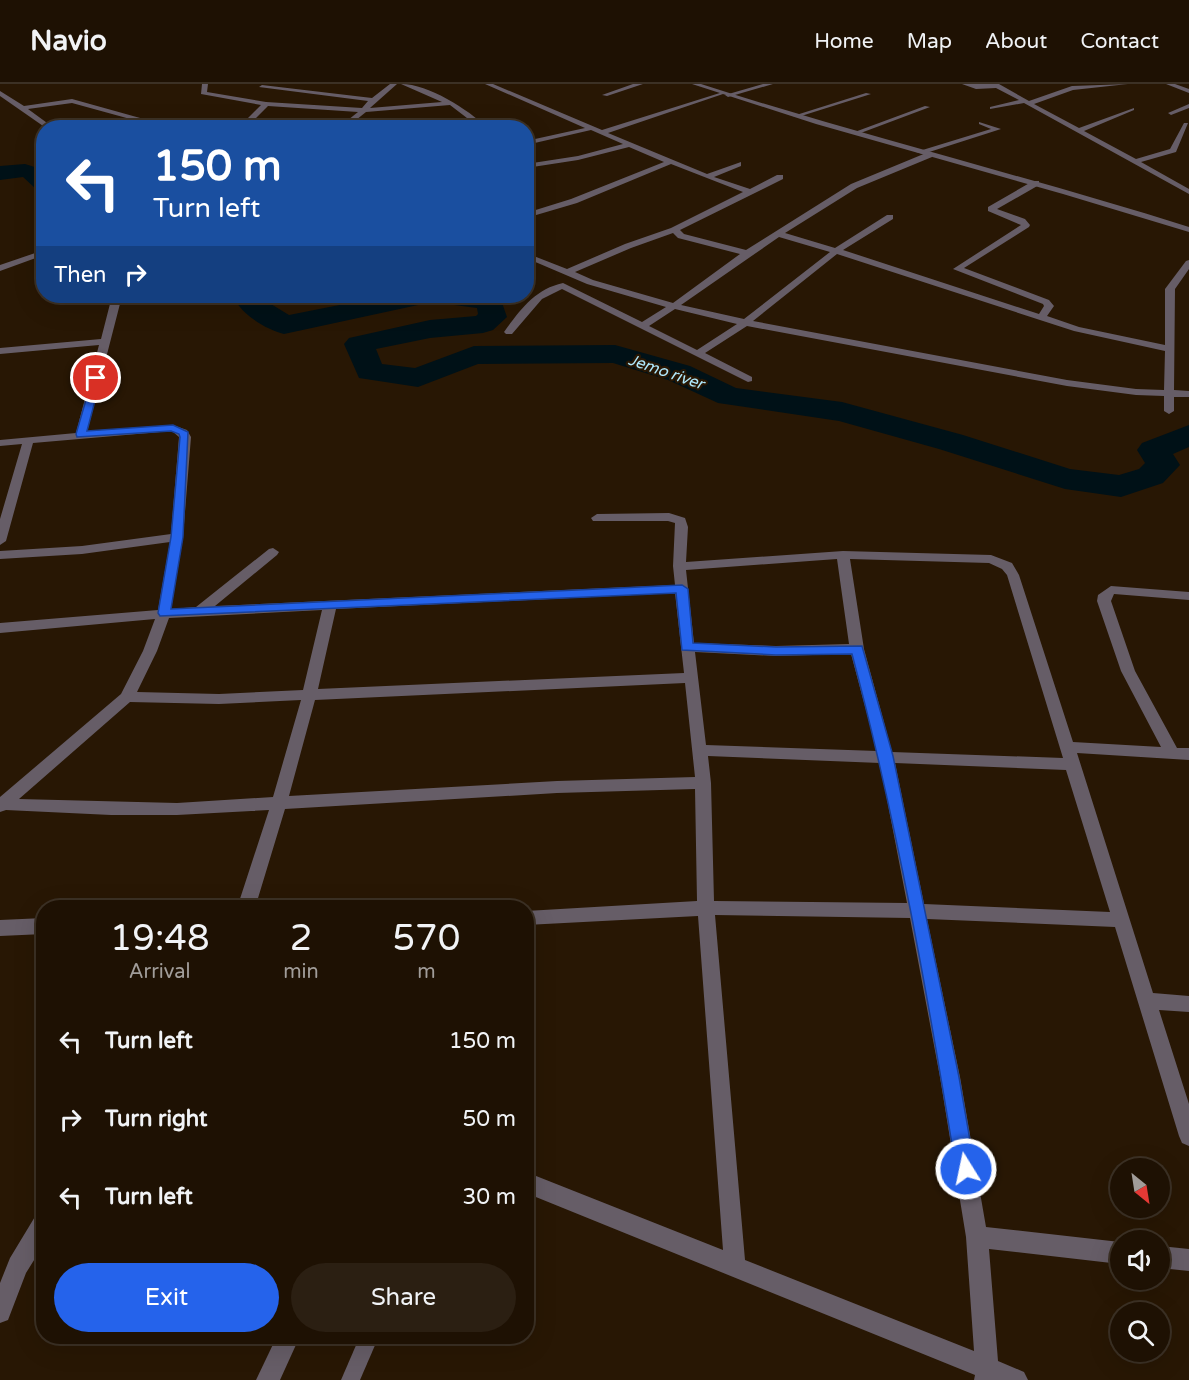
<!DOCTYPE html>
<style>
body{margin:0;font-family:"Varela Round",sans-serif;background:#2b1f12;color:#f1f3f6;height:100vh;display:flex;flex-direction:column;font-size:22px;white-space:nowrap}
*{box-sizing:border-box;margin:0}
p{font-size:20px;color:#a19d9a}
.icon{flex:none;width:33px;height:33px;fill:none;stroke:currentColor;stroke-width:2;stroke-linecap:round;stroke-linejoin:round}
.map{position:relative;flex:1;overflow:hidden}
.panel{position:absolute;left:36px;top:816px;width:498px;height:444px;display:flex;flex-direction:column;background:#1e1103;border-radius:24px;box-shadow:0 6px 24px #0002,0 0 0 2px #3c3125}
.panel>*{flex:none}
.guide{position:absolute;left:36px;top:36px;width:498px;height:183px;border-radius:24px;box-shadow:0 6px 24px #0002,0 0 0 2px #3c3125;background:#1a4fa0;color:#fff;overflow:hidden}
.needle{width:39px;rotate:150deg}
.tools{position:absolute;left:1110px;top:1074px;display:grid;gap:12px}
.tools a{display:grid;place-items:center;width:60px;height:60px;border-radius:50%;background:#1e1103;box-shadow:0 6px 24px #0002,0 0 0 2px #3c3125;font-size:30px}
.pin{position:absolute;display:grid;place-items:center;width:51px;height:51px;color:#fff;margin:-26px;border:3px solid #fff;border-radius:50%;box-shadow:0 2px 6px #0007}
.me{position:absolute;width:66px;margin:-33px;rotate:350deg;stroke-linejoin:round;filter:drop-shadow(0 0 4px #0008)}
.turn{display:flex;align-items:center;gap:21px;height:126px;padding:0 18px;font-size:27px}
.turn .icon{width:78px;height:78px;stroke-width:2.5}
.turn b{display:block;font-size:42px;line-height:51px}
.then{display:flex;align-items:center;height:57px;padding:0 18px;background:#0003;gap:12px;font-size:22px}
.eta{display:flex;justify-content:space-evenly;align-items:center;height:102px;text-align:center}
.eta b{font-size:36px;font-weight:600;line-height:42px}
.action{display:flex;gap:12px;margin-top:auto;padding:12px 18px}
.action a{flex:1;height:69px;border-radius:36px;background:#2563eb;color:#fff;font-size:24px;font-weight:600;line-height:69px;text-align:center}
.action a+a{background:#2b1f12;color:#f1f3f6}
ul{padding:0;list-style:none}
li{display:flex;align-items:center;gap:18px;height:78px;padding:0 18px}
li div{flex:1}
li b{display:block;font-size:22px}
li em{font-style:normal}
header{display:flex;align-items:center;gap:36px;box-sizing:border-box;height:84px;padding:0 30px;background:#1e1103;border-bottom:2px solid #3c3125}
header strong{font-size:28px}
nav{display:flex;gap:33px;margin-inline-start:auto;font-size:21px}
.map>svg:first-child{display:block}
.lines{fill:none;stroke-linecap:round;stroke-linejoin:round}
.river{fill:#001117;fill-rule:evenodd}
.service{fill:#665d67;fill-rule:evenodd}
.minor{fill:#665d67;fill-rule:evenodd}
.tertiary{fill:#665d67;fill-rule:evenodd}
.route{fill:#2563eb;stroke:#184099;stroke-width:1.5}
.labels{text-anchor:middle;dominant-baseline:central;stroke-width:4.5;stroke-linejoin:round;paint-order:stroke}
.far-water-label{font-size:16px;font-style:italic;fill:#b0e9fd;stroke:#281704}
</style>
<header>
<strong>Navio</strong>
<nav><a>Home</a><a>Map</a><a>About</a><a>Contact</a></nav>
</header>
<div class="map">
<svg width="1189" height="1296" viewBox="0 0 1189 1296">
<rect width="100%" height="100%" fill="#281704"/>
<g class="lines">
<g class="river">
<polygon points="25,80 44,86 44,107 36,105 23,93 0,96 0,82"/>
<path d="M242,212H268L266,217L289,231L385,212H494L500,213L507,233L493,246L483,249L430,254L376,265L382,280L415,284L474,262L615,261L690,282L736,304L842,318L963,351L1070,385L1119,391L1139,385L1145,379L1137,366L1142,359L1189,341V363L1173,370L1180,381L1163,399L1121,413L1065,405L939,365L839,337L718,319L668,296L613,279L478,280L418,303L359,294L344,260L349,254L430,236L476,232L478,230L477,224L432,218L284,250C268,246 246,233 237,219Z"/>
</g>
<polygon class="service" points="360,1252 379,1252 360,1296 341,1296"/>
<g class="minor">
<path d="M202,0H208L207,8L266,18L362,24L368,17L259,3L262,1L372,14L390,0H397L370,24L442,18L401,0C429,0 467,25 488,44H480L450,21L366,28L346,44H338L358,28L268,22L246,44H238L261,21L201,10Z"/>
<path d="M485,0H493L602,46L723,8V10L608,49L707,90L741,78V82L714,93L750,105L777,91H783V95L680,146L684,150L746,166L851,100L926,69H932V73L857,104L785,149L835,164L887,131H893V135L843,166L1039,230L1044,222L1043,220L953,185L1021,141L988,127V123L1033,97H1039V101L997,125L1025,135L1030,141L1029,143L964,184L1049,216L1054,222L1047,232L1079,243L1165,261V205L1186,177L1189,176V185L1175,205L1174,306L1189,307V313H1174V327L1169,330L1164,327V312L1136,311L1067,302L747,242L705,269L752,293V297L748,298L562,205L542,215L512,250H506L504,248C520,226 535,205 563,199L642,238L666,223L587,200L526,174V169L567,185L625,160L671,144L743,108L671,80L577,119L526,134V129L571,115L664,78L629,63L578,76L526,84V80L578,72L623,60L591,46L526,61V57L585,44ZM673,149L678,154L740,170L673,219L593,196L575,188L631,164ZM779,153L830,168L744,235L681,221ZM837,170L1074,247L1165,267L1164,306L1136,305L1067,296L753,237ZM675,225L737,240L697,266L649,242Z"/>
<polygon points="633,0 643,0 607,12 602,11"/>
<polygon points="763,0 773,0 728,13 725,11"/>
<polygon points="962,0 999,0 1029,17 1072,2 1128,0 1073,6 1034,20 1079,44 1134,24 1134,26 1084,47 1136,75 1170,65 1184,39 1188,39 1176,68 1141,78 1189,105 1189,110 1024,19 990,25 990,23 1019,16 996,4 976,5"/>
<polygon points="1166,0 1175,0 1189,5 1189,9"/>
<polygon points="0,7 24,22 72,15 176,44 163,44 72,19 28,25 54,44 46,44 0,12"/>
<polygon points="866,9 871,10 798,33 793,32"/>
<polygon points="1189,20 1189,24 1171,31 1168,29"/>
<polygon points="925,22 930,23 858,50 852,49"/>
<polygon points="979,38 1001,45 923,70 916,68 991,45 979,40"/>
<polygon points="44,166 44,171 0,187 0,181"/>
<path d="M112,212H122L87,348L173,341L187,346L191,353L183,453L171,525L196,523L269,465L273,464L279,468L277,471L215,522L675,501L673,482L675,439L668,437H593L591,434L597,430L669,429L685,434L688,443L686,478L843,467L991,471L1012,479L1019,491L1073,658L1161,663L1121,587L1097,517L1098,511L1111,502L1189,508V516L1114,510L1111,517L1135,587L1177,664H1189V676L1077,669L1153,909L1189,912V928L1159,926L1189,1020V1062L1182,1059L1179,1052L1115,843L927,835L960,993L986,1143L1120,1158V1180L989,1165L998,1277L1024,1288L1028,1296H974L975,1291L526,1109V1088L723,1166L698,832L526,841V827L697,817L695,705L557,709L285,725L255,824H237L269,726L177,731H111L6,726L0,728V713L121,610L143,567L155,535L0,549V539L158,526L170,458L82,470L0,475V467L82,462L171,450L179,353L172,347L33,359L6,457L0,461V435L22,360L0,362V356L76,349L99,261L0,270V264L101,255ZM837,475L849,560L776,562L694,559L686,486ZM850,475L989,479L1002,485L1007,491L1063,674L892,668L864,565ZM675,509L684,589L318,605L336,525ZM322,526L303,606L219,610L137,608L157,567L169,534ZM695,568L776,572L851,570L877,667L706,661ZM685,599L695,693L557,697L289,712L315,616ZM301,616L273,713L177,719L19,715L130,618L219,620ZM708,672L880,679L907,819L714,817L711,699ZM895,679L1066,686L1110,828L924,820ZM715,831L910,834L940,993L966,1153L974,1267L745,1176Z"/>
<polygon points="292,212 310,212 293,217 288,214"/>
<polygon points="44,834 44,850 0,852 0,836"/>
<polygon points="44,1128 44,1160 26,1189 8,1236 0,1239 0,1199 10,1174 36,1131"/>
<polygon points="1160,1162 1189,1165 1189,1187 1160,1184"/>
<polygon points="277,1252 300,1252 280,1296 256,1296"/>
</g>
<path class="tertiary" d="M692,0H701C863,52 1027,92 1189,143V148L1063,110L816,40Z"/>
</g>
<path class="route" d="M93,292L101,294L87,347L173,341L188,348L183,453L171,525L682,501L688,505L693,559L776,563L862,562L893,672L959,993L975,1085L973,1091L966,1094L959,1091L956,1085C928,912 897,739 852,570L776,571L682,566L676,509L160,532L158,529L171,453L180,353L179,350L171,347L77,353L76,350Z"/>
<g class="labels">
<g class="far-water-label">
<text transform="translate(666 288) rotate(19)">Jemo river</text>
</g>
</g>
</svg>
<div class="tools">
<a><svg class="needle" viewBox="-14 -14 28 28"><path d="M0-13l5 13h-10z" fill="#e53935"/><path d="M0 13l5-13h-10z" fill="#a19d9a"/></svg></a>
<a><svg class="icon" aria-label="sound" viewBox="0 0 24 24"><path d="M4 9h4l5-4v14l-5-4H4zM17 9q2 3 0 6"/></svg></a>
<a><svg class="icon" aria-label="search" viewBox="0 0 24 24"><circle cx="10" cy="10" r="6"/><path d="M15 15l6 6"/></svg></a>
</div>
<div class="pin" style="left:96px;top:294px;background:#d93025"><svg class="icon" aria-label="arrive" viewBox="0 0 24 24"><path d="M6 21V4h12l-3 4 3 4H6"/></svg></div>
<svg class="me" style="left:966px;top:1085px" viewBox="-20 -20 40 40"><circle r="17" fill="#2563eb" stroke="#fff" stroke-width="3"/><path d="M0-11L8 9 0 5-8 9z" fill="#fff"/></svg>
<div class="guide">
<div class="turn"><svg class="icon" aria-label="left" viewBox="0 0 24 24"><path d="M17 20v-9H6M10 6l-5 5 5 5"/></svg><div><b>150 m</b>Turn left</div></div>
<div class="then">Then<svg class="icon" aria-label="right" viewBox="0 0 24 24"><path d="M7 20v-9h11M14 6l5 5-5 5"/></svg></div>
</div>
<section class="panel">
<div class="eta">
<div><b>19:48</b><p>Arrival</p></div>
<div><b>2</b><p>min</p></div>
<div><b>570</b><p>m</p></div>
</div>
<ul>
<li><svg class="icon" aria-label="left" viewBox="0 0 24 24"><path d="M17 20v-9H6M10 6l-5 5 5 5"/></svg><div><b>Turn left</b></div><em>150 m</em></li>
<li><svg class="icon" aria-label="right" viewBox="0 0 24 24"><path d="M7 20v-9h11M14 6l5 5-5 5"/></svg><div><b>Turn right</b></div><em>50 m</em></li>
<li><svg class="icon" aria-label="left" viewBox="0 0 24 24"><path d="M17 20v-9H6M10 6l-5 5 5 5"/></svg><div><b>Turn left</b></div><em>30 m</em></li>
</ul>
<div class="action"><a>Exit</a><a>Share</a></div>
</section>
</div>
